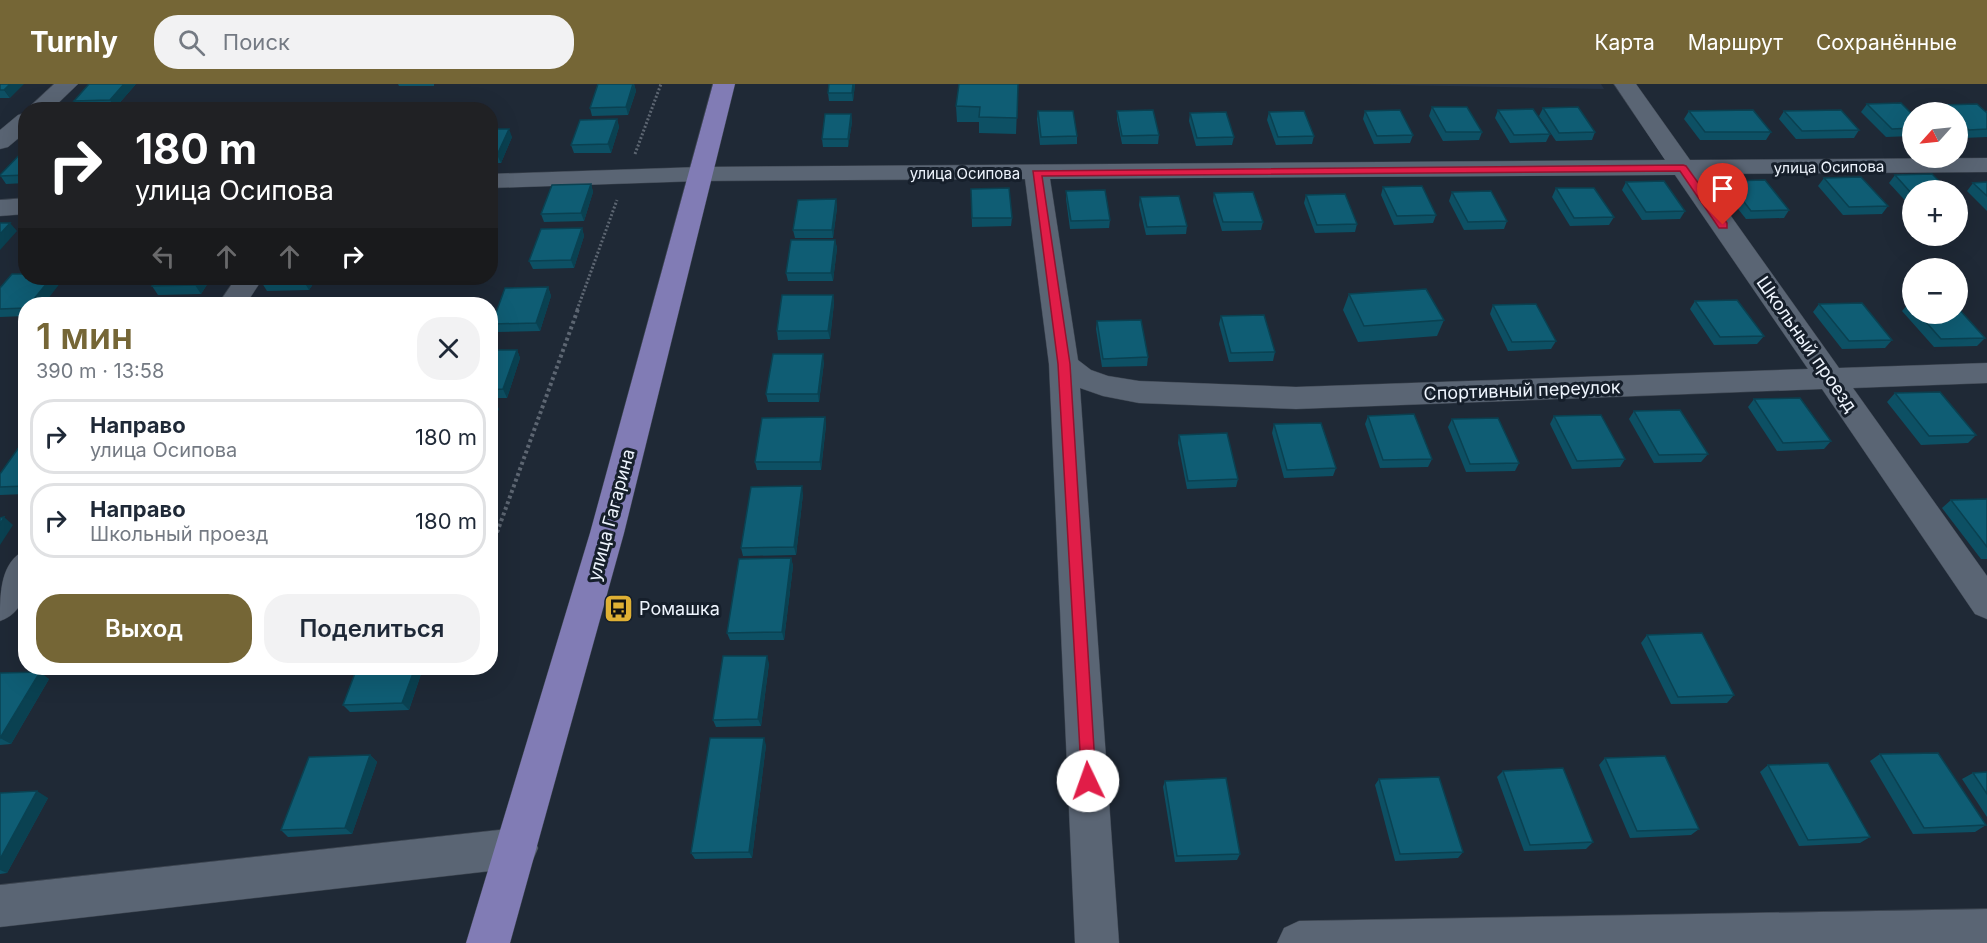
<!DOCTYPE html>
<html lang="ru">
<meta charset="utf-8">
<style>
body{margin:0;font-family:Inter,sans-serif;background:#f2f2f3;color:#1f2937;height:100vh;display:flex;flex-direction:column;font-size:22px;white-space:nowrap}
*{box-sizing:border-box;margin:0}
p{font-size:20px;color:#747a83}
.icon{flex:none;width:33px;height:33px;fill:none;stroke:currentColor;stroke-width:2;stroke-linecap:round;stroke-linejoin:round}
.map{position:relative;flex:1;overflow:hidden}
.panel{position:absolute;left:18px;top:213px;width:480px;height:378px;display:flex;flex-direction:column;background:#fff;border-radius:24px;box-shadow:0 6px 24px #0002}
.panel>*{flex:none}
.guide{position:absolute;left:18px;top:18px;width:480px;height:183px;border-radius:24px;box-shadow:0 6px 24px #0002;background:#202124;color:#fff;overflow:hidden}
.needle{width:39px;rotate:243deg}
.fabs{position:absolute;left:1902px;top:18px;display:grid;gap:12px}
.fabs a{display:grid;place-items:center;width:66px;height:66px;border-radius:50%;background:#fff;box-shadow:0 6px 24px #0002;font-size:30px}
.pin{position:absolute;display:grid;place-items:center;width:51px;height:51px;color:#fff;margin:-62px -26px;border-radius:50% 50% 50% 0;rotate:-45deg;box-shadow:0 0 6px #0007}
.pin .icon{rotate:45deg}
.me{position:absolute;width:66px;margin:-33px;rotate:357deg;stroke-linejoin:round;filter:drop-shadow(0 0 4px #0008)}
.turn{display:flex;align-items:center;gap:21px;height:126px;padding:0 18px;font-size:27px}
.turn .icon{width:78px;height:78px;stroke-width:2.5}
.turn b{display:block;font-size:42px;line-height:51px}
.lanes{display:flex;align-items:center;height:57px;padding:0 18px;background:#0003;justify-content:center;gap:30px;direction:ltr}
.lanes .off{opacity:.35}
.round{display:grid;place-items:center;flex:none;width:63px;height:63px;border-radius:24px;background:#f2f2f3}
.summary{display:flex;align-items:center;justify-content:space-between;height:102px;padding:0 18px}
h1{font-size:36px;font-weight:600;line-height:45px;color:#756636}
.action{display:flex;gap:12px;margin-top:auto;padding:12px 18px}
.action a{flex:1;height:69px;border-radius:24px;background:#756636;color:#fff;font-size:24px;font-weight:600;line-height:69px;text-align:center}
.action a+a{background:#f2f2f3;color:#1f2937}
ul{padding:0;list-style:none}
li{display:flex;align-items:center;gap:18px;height:75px;margin:0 12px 9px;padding:0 6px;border:3px solid #e0e1e3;border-radius:24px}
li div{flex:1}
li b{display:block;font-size:22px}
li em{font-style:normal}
header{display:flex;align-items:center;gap:36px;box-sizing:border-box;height:84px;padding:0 30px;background:#756636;color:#fff}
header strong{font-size:28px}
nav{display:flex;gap:33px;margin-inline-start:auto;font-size:21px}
.search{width:420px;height:54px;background:#f2f2f3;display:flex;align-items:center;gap:15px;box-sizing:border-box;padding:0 21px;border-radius:24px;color:#747a83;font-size:22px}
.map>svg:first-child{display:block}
.built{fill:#253245}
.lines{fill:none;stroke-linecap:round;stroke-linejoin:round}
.minor-casing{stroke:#3b434e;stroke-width:1}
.major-casing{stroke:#3b434e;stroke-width:1}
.path-far1{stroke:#5d6672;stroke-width:3;stroke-dasharray:2 2;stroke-linecap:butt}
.path{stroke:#5d6672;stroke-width:4;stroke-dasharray:3 3;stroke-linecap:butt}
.minor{fill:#5a6574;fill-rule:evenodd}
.major{fill:#817cb5;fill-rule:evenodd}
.wall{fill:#0d5064}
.shaded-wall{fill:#0a4151}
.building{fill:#0f5d74;stroke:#0a4151;stroke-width:1.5}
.route{fill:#e11d48;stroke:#92132f;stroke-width:1.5}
.labels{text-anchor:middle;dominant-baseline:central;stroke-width:6;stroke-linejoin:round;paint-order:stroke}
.far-street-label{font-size:15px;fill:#eef4fd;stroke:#161f2b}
.street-label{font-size:18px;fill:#eef4fd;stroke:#161f2b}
.poi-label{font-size:18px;fill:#eef4fd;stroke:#161f2b;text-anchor:start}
</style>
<header>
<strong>Turnly</strong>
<div class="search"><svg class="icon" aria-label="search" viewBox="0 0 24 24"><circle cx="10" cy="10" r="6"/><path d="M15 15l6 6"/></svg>Поиск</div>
<nav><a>Карта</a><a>Маршрут</a><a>Сохранённые</a></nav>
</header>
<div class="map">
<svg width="1987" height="859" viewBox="0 0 1987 859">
<rect width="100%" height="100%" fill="#1f2936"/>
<polygon class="built" points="1345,0 1601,0 1604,5"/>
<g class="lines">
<defs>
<g id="minor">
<polygon points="54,0 78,0 51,26 26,26"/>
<path d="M1614,0H1636L1690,76L1987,74V88L1701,90L1839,284L1987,279V299L1853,304L1987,492V535L1975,530L1822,305L1296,325L1139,319L1103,312L1080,304L1119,859H1075L1049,280L1025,95L700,97L490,104V90L700,83L1665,76ZM1675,91L1808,285L1296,303L1139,297L1108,292L1091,286L1078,276L1050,95Z"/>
<polygon points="26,29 26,48 8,63 0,65 0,46 18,31"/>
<polygon points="26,114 26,130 0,132 0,116"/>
<polygon points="236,194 263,194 246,220 218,220"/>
<path d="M26,466C26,494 31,526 0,537C0,510 0,477 26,466Z"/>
<polygon points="517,744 532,750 538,764 532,778 517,784 0,843 0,801"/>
<polygon points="1987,825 1987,859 1277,859 1284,844 1299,837"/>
</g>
<polygon id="major" points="713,0 735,0 624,449 510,859 466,859 590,449"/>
</defs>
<use href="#minor" class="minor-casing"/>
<use href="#major" class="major-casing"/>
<g class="path-far1">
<polyline points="635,70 661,0"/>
<polyline points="577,226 617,116"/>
</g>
<polyline class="path" points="495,454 578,225"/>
<use href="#minor" class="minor"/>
<use href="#major" class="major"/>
</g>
<g class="wall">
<polygon points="0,0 10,14 0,14"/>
<polygon points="136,0 115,24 80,25 74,17"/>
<polygon points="398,0 434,0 434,2 399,2"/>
<polygon points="634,0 636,7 628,31 592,32 590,24"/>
<polygon points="829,0 855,0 853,17 829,17 828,9"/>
<polygon points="1018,0 1016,50 979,49 979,38 957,38 956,22"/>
<polygon points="1867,20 1912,30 1912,52 1886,53 1861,28"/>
<polygon points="1942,21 1986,28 1987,26 1987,53 1963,54 1958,49 1958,28 1937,28"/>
<polygon points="1432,23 1482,48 1479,56 1443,57 1429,32"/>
<polygon points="1543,24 1595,48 1592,56 1556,57 1539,32"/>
<polygon points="1498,26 1550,50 1546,58 1510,59 1495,34"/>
<polygon points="1038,27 1077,52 1077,60 1040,61 1037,35"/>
<polygon points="1117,27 1159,51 1158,60 1122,60 1117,35"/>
<polygon points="1365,27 1413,51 1410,59 1374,60 1363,35"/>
<polygon points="1689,27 1771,48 1766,56 1700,56 1684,35"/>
<polygon points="1784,27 1859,46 1854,54 1796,55 1779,35"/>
<polygon points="1269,28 1314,52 1312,60 1276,61 1267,36"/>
<polygon points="1190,29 1234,53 1232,61 1196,62 1189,37"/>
<polygon points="851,30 852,38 848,63 823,63 822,55"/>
<polygon points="617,35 619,43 611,69 574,69 571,61"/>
<polygon points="490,45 512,53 501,79 490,79"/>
<polygon points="26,65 26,99 6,100 0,91"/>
<polygon points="1895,91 1912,106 1912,124 1889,99"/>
<polygon points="1824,94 1888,122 1882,130 1843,131 1818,102"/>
<polygon points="1728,97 1789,126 1784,134 1746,135 1723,106"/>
<polygon points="1626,98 1685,127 1680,135 1642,136 1622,106"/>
<polygon points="1987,98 1987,127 1967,107 1973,99"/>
<polygon points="591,100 593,108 584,137 544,138 541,130"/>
<polygon points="1383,103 1436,131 1433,139 1394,141 1381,111"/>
<polygon points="1556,104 1614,133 1609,141 1570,142 1552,113"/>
<polygon points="971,105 1012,134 1011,142 972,143"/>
<polygon points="1066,107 1110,136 1109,144 1070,145 1066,115"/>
<polygon points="1452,108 1507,137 1504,145 1464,146 1449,117"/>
<polygon points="1214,109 1263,138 1261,146 1222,147 1213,117"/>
<polygon points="1306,111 1357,140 1355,148 1315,149 1304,119"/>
<polygon points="1140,113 1187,142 1186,150 1146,151 1139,121"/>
<polygon points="836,115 837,124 833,154 795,154 793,146"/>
<polygon points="582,144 584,152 574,184 533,185 529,177"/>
<polygon points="835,156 837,164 833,197 788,197 786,189"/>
<polygon points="26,194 58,194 61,198 26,220 26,232 0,233 0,204"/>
<polygon points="158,194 211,194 201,210 158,211 152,202"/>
<polygon points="317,194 309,206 267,207 262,199"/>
<polygon points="548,203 551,212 540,247 496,248 492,240"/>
<polygon points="1349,210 1444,236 1437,252 1358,258 1343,226"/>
<polygon points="833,211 834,219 830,255 778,256 777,247"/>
<polygon points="1695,217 1764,252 1757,260 1714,261 1690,225"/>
<polygon points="1912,218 1912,230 1958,230 1985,254 1977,262 1934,263 1902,227 1909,219"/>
<polygon points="1819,220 1892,256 1885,264 1842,265 1813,228"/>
<polygon points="1493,221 1556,257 1551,265 1508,267 1490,230"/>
<polygon points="1221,232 1275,268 1273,277 1229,278 1219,240"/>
<polygon points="1097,237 1148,273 1147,282 1102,283 1096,245"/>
<polygon points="490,266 517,266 520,274 507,314 490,314"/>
<polygon points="824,278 819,318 768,318 766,310"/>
<polygon points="1895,309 1976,351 1968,359 1921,361 1887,318"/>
<polygon points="1754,315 1831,357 1824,365 1777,367 1748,323"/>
<polygon points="1634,327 1708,370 1701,378 1654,379 1629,335"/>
<polygon points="1368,332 1432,375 1428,383 1380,384 1365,340"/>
<polygon points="1554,332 1625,375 1620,383 1572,385 1550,340"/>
<polygon points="825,333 826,341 821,386 757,386 755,378"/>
<polygon points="1452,335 1519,379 1515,387 1466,388 1448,343"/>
<polygon points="1274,340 1336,384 1333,392 1284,394 1272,349"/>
<polygon points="1179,351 1238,395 1236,403 1187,405 1178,359"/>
<polygon points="26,356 26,410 0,411 0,390"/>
<polygon points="803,410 796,471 743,472 741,464"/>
<polygon points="1987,415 1987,475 1981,475 1942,424 1951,416"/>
<polygon points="791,474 793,482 784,556 730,556 727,549"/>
<polygon points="1647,551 1734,611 1727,619 1671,620 1641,559"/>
<polygon points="769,579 761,642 716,643 713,636"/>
<polygon points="357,584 423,584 409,626 350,628 343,621"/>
<polygon points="0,589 49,595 11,660 0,661"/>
<polygon points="766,661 752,774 695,775 691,769"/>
<polygon points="1880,670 1986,741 1975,748 1913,750 1870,677"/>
<polygon points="370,671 377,678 352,750 288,753 281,746"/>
<polygon points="1605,674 1699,745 1691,751 1630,754 1599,681"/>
<polygon points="1768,681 1870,753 1860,759 1799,762 1760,688"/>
<polygon points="1503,687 1593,758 1586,765 1524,767 1497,693"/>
<polygon points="1987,688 1987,733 1962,695 1973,689"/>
<polygon points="1379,695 1463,768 1458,774 1395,777 1375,701"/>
<polygon points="1165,697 1240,770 1237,776 1175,778 1163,703"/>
<polygon points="0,709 48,714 7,789 0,790"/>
</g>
<g class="shaded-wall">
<polygon points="10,0 24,0 10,14 4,6"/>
<polygon points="124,0 136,0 115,24 110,16"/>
<polygon points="634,0 636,7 628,31 626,23"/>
<polygon points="853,0 855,0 853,17 852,9"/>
<polygon points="851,30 852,38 848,63 848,55"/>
<polygon points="617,35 619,43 611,69 608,60"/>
<polygon points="509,45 512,53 501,79 497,71"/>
<polygon points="591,100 593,108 584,137 581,129"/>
<polygon points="836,115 837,124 833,154 832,146"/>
<polygon points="10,139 17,147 0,166 0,150"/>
<polygon points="582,144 584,152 574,184 571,176"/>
<polygon points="835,156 837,164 833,197 831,189"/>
<polygon points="51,194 58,194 61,198 44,220 30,220"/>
<polygon points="200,194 211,194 201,210 195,201"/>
<polygon points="307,194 317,194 309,206 304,198"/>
<polygon points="548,203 551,212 540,247 536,239"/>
<polygon points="833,211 834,219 830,255 828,247"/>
<polygon points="517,266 520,274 507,314 503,305"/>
<polygon points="823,270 824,278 819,318 818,310"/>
<polygon points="495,317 499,325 490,349 490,329"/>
<polygon points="825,333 826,341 821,386 820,378"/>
<polygon points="802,402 803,410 796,471 794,463"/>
<polygon points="4,433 13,441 0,461 0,440"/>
<polygon points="791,474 793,482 784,556 782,548"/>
<polygon points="767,572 769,579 761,642 758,635"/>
<polygon points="415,584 423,584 409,626 402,619"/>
<polygon points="40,588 49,595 11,660 0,654"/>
<polygon points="764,654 766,661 752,774 749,768"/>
<polygon points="370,671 377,678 352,750 345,744"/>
<polygon points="37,707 48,714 7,789 0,786 0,775"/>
</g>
<g class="building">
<polygon points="0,0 10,0 4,6 0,6"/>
<polygon points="89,0 124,0 110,16 74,17"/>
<polygon points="598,0 633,0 626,23 590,24"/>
<polygon points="829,0 853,0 852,9 828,9"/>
<polygon points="959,0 1018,0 1017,34 979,33 980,23 956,22"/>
<polygon points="1901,19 1912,30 1912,44 1892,45 1867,20"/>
<polygon points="1977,20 1987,29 1987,45 1969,46 1958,35 1958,28 1950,28 1942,21"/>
<polygon points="1432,23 1467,23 1482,48 1446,48"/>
<polygon points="1578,23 1595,48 1559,49 1543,24"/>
<polygon points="1533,25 1550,50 1514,51 1498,26"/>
<polygon points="1153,26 1159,51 1122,52 1117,27"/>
<polygon points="1400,26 1413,51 1377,52 1365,27"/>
<polygon points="1753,26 1771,48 1705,48 1689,27"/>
<polygon points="1841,26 1859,46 1802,47 1784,27"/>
<polygon points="1038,27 1073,27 1077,52 1041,53"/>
<polygon points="1304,27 1314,52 1278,53 1269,28"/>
<polygon points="1226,28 1234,53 1197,54 1190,29"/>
<polygon points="825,30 851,30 848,55 822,55"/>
<polygon points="617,35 608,60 571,61 580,36"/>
<polygon points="490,45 509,45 497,71 490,71"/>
<polygon points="25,65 26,91 0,92 0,91"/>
<polygon points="1932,90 1948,106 1912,106 1912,110 1895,91"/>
<polygon points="1861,93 1888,122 1849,123 1824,94"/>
<polygon points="1765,96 1789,126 1751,127 1728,97"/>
<polygon points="1664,97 1685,127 1646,128 1626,98"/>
<polygon points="1987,98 1987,112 1973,99"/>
<polygon points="591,100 581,129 541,130 552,101"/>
<polygon points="1422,102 1436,131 1397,132 1383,103"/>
<polygon points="1009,104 1012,134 972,134 971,105"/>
<polygon points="1556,104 1594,104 1614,133 1574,134"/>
<polygon points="1105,106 1110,136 1071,137 1066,107"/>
<polygon points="1491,107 1507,137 1468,138 1452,108"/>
<polygon points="1253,108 1263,138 1223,138 1214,109"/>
<polygon points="1345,110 1357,140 1317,141 1306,111"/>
<polygon points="1179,112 1187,142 1147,143 1140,113"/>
<polygon points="836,115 832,146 793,146 798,116"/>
<polygon points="0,139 10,139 0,150"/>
<polygon points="582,144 571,176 529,177 541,145"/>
<polygon points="791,156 835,156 831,189 786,189"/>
<polygon points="12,190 26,190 26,194 51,194 30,220 26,220 26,224 0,225 0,204"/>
<polygon points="158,194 200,194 195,201 152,202"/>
<polygon points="265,194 307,194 304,198 262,199"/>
<polygon points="548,203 536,239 492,240 505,204"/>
<polygon points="1426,205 1444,236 1364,242 1349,210"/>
<polygon points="782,211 833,211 828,247 777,247"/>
<polygon points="1737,216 1764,252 1720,253 1695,217"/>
<polygon points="178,217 176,220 133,220 134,219"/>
<polygon points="1862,219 1892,256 1849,257 1819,220"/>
<polygon points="1536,220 1556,257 1512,258 1493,221"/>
<polygon points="1958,224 1985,254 1941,255 1919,230 1958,230"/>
<polygon points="1264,231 1275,268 1231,269 1221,232"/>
<polygon points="1141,236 1148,273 1103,275 1097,237"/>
<polygon points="490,266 517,266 503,305 490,306"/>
<polygon points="773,270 823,270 818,310 766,310"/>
<polygon points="1940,308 1976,351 1929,352 1895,309"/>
<polygon points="1800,314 1831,357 1783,359 1754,315"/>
<polygon points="490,317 495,317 490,329"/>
<polygon points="1680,326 1708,370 1659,371 1634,327"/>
<polygon points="1414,330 1432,375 1383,376 1368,332"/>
<polygon points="1601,331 1625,375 1577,377 1554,332"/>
<polygon points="825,333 820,378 755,378 762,334"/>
<polygon points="1498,334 1519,379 1470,380 1452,335"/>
<polygon points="1321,339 1336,384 1287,386 1274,340"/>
<polygon points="1227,349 1238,395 1188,397 1179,351"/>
<polygon points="24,356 26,356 26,402 0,403 0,390"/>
<polygon points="802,402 794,463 741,464 751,403"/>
<polygon points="1987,415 1987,463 1951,416"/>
<polygon points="4,433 0,440 0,434"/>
<polygon points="791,474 782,548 727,549 739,475"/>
<polygon points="1702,549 1734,611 1678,613 1647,551"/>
<polygon points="723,572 767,572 758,635 713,636"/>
<polygon points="357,584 415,584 402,619 343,621"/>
<polygon points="40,588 0,654 0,589"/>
<polygon points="710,654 764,654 749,768 691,769"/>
<polygon points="1938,669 1986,741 1924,744 1880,670"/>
<polygon points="370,671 345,744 281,746 309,673"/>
<polygon points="1665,672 1699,745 1637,747 1605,674"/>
<polygon points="1828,679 1870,753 1808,756 1768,681"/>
<polygon points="1563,684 1593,758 1530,761 1503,687"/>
<polygon points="1987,688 1987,710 1973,689"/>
<polygon points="1439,693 1463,768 1400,770 1379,695"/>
<polygon points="1226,694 1240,770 1177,772 1165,697"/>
<polygon points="37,707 0,775 0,709"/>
</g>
<polygon class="route" points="1683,81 1686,82 1727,139 1727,144 1719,144 1680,87 1042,92 1070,280 1096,697 1094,702 1088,704 1082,702 1058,280 1033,87"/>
<defs>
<symbol id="bus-square" viewBox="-11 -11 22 22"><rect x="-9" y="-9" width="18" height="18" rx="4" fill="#dfb034" stroke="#161f2b"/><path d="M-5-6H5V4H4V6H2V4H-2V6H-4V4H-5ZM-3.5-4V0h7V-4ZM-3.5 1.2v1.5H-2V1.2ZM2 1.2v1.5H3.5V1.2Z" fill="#111"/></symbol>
</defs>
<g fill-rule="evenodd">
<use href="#bus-square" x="602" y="508" width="33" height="33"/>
</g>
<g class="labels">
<g class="far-street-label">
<text transform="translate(1829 83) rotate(-1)">улица Осипова</text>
<text x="965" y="89">улица Осипова</text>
</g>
<g class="street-label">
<text transform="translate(1807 260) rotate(55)">Школьный проезд</text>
<text transform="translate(1522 306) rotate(-2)">Спортивный переулок</text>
<text transform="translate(611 431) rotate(-75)">улица Гагарина</text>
</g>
<g class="poi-label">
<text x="639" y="524">Ромашка</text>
</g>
</g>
</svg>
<div class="fabs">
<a><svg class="needle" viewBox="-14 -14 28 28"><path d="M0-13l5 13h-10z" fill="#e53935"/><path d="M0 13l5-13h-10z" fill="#747a83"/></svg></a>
<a>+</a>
<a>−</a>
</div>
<div class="pin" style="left:1723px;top:141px;background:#d93025"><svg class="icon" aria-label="arrive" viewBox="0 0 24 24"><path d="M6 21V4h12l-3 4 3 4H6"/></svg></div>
<svg class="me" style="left:1088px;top:697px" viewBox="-20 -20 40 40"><circle r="19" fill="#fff"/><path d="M0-13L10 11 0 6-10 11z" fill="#e11d48"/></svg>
<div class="guide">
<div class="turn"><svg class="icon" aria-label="right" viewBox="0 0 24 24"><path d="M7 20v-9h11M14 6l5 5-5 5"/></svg><div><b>180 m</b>улица Осипова</div></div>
<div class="lanes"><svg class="icon off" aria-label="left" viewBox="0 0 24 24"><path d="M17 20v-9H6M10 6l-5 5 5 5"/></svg><svg class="icon off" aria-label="ahead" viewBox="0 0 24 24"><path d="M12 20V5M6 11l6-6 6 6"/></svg><svg class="icon off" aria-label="ahead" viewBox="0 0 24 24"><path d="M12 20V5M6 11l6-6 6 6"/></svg><svg class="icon" aria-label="right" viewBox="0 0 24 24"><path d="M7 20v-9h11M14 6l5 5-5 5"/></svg></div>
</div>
<section class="panel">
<div class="summary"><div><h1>1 мин</h1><p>390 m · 13:58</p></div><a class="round"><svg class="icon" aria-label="close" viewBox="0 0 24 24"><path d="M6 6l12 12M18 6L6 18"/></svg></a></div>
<ul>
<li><svg class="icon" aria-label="right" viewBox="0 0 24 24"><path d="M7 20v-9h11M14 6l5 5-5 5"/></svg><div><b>Направо</b><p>улица Осипова</p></div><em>180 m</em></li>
<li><svg class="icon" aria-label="right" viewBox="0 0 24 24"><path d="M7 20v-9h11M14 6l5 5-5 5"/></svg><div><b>Направо</b><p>Школьный проезд</p></div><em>180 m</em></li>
</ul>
<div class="action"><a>Выход</a><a>Поделиться</a></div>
</section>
</div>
